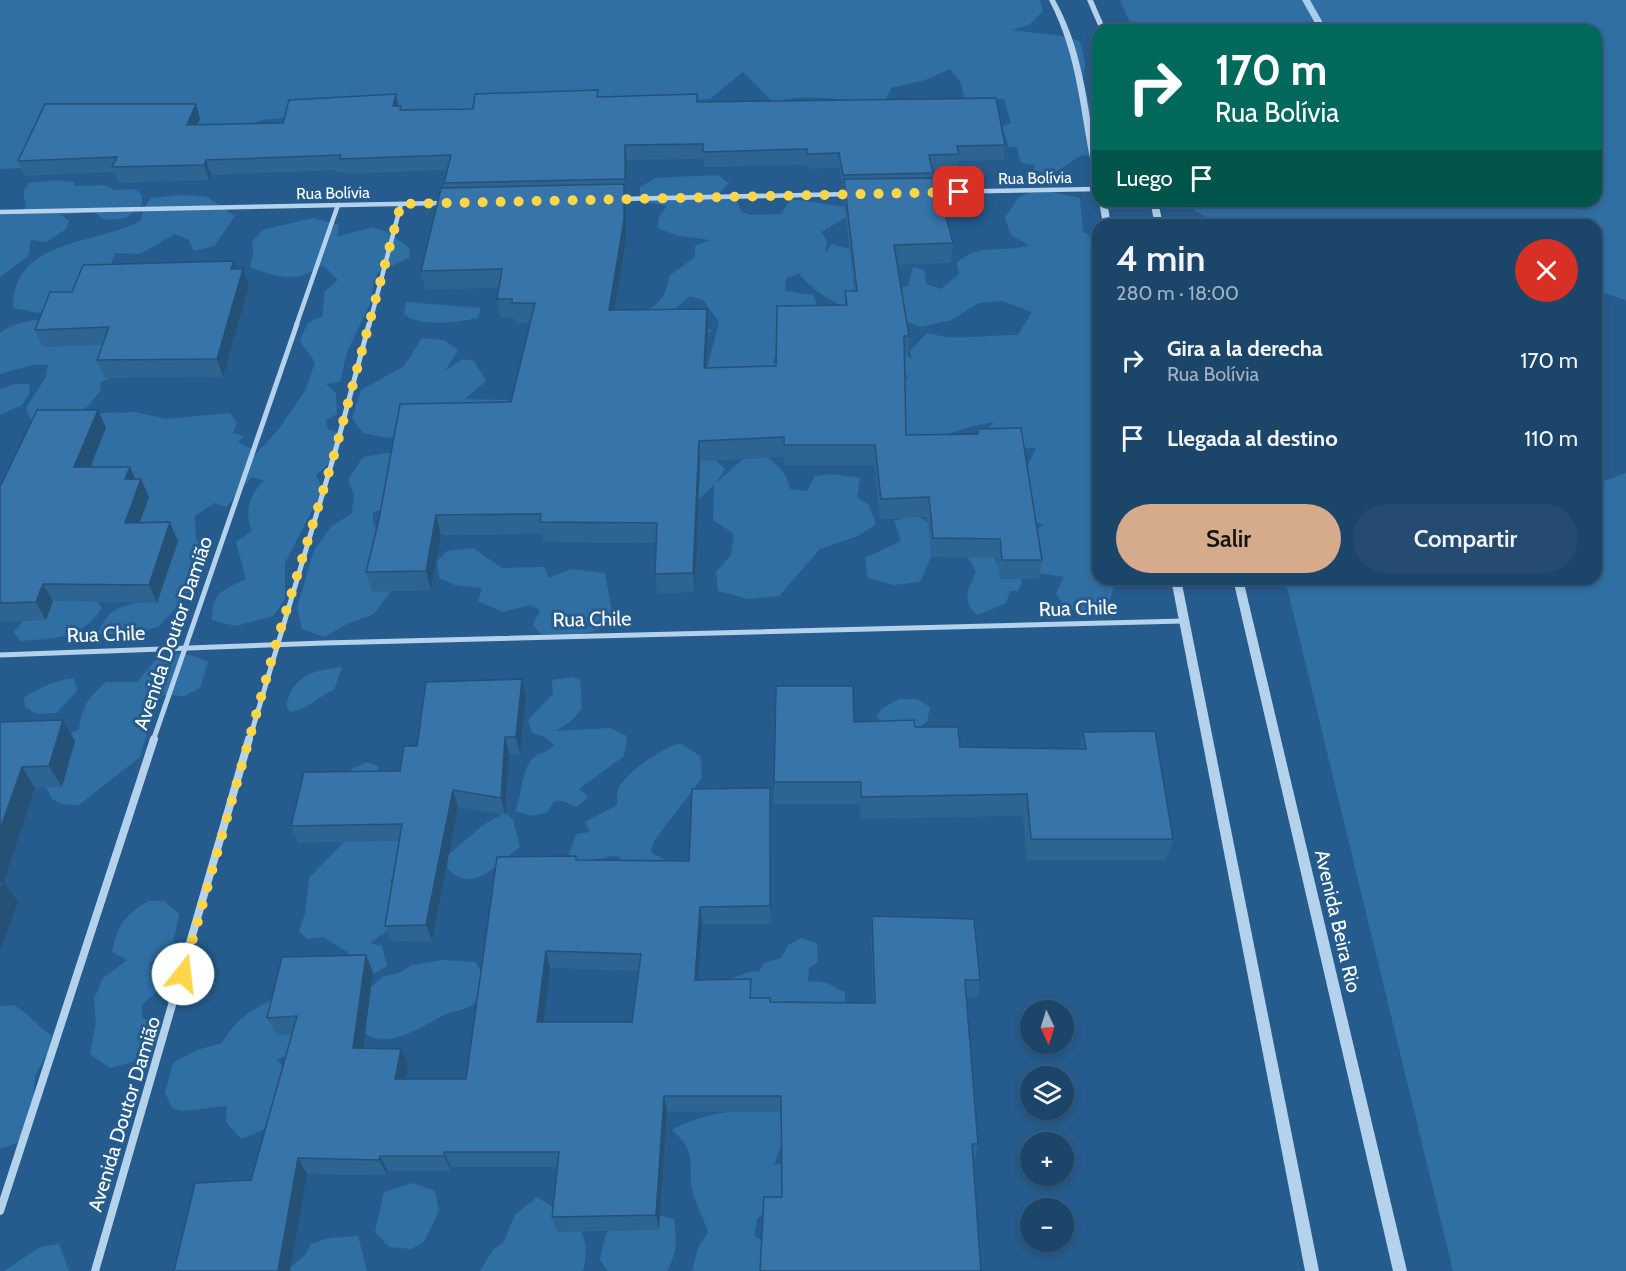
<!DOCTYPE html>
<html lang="es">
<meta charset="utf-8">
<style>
body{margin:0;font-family:Cabin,sans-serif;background:#254c70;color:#f1f3f6;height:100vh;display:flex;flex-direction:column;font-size:22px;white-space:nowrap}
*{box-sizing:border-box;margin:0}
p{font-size:20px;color:#a0b1c1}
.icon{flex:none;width:33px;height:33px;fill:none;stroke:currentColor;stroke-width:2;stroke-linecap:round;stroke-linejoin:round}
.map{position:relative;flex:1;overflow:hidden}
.panel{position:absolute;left:1092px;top:219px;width:510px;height:366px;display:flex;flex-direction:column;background:#1c456a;border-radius:18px;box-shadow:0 3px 9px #0003,0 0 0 2px #3a5d7e}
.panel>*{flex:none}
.hud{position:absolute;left:1092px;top:24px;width:510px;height:183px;border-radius:18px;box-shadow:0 3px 9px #0003,0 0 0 2px #3a5d7e;background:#00695c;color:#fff;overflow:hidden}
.needle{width:39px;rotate:176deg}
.controls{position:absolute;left:1020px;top:1000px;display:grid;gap:12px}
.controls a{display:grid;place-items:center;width:54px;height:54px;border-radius:50%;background:#1c456a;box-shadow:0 3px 9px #0003,0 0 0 2px #3a5d7e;font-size:30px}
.pin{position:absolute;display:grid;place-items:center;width:51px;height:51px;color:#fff;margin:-26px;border-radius:12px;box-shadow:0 3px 9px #0006}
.me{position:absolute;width:66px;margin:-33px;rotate:16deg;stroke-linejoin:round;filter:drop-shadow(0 0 4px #0008)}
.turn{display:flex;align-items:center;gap:21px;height:126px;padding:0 24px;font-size:27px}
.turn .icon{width:78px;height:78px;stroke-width:2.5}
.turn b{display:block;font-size:42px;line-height:51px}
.then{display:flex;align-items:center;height:57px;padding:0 24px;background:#0003;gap:12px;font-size:22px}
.round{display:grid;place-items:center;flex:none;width:63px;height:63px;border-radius:32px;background:#254c70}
.head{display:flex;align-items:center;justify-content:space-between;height:102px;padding:0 24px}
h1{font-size:36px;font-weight:600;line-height:45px}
.button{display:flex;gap:12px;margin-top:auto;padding:12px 24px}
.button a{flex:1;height:69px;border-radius:36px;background:#d6ab8b;color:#111;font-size:24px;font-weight:600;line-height:69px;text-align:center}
.button a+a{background:#254c70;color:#f1f3f6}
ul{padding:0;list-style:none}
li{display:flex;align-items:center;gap:18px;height:78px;padding:0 24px}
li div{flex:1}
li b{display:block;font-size:22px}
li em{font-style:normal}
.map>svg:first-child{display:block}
.green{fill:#306fa4}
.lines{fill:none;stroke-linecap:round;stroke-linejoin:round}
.stream{fill:#a9ceeb;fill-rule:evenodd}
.minor-far2{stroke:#b4d2eb;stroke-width:4.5}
.minor-far1{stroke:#b4d2eb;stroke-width:5}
.minor{stroke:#b4d2eb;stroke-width:8}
.tertiary{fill:#b4d2eb;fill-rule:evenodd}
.wall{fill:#2e6491;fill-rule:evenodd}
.shaded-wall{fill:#265176}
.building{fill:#3674a9;stroke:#265176;stroke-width:1.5;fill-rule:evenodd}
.route{stroke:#ffd54a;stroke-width:10;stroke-dasharray:0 18}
.labels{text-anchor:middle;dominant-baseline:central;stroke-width:6;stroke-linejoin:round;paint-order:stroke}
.far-street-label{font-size:16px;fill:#fff;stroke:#255c8d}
.street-label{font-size:20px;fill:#fff;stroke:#255c8d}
</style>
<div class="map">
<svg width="1626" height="1271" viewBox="0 0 1626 1271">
<rect width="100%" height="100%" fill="#255c8d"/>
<g class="green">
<path d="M0,0H1040L1043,11L1029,25L1012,30L1062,36L1080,41L1085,64L1083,79L1091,111L1098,115V154L1080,156L1051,175L1034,170L1035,165L1021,163L1017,147H1009L1002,127L1011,123L1004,99L965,101L961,83L950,69L925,80L891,88L884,104C855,102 799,91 774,103L743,72L710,99L685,101L337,172L303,116L261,120L233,132L43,167L0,169Z"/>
<polygon points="1120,0 1626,0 1626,300 1596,291 1596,225 1221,225 1195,211 1190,201 1596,201 1596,30 1133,30"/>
<path d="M718,175L729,183L717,196L736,200L742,212L751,215L781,214L791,199L852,208L850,215L821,232L827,240L825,254L832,244L852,250L868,240L855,310C833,303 814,292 799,274L810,270L786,278L785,291L813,295L821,313L779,347L773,363L799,368L706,372L719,322L703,300L690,296L676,308L690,323L712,330L697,342L633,317C654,308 667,300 669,276L695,257V246L710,240L679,236L657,228L659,217L667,206L640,201V187L656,178Z"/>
<polygon points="57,180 74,182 74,186 103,185 115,190 135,189 142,195 142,205 126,218 105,220 94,212 61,215 69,221 66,229 47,242 31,240 28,256 0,277 0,212 21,213 26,206 23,191 29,183"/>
<path d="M1031,191H1048L1080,198L1083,232L1098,240V579H1121L1115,584L1109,602L1092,616L1066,608L1056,593L1064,577L1027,571V537L1044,524L1017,521L1027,467L1036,448L995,449L978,440L994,422L969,427L943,436L905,437L903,383L912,373L903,379L899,354L908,356L912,360L910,351L927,333C957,342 987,334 1018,335L1032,312L1003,301L978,303L952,320L920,327L894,317L895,288L908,286L913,267L924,270L926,284L941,289L959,274L957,263C977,242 1004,254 1029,245L1011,235L1005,218L1018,198Z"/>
<path d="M182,195L207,197L235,216L214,246L194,251L189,240L175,234L140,254L115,253L108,273L58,310L39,313L13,308C13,237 97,246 141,220L144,208L151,198Z"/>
<path d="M313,218L339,225L337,237L373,227L389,233L410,248L409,258L379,272L374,280L370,304L347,352L340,382L326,384L336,393L337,414L326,420L328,430L338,432L330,463L316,475L323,489L285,563V599L273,616L235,626L212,620C212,592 223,590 246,579L236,542L252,531C244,511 249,495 264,481L252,477L226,507L214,503L195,516L196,539L203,548C198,564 187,579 187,596L158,627L131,634H97C110,609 114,608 141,602L0,538L94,469L89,459L34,429L26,408L46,377L48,365H33L0,374V333C25,314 64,320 95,319L116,375L100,383L101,390L87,407L72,414L135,412L166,419L230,413L237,423L233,433L244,436L238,442L253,450L251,459L278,430L305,391L315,363C311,353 303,349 300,339L308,323L323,316L324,292L338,280L323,265C295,283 281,279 250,267L253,252L252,242L262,230Z"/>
<path d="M406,302L481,308L478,318C457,322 422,328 404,314Z"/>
<polygon points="422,338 444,340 458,350 445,371 463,359 474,361 486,381 465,399 507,400 512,419 410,431 387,438 363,433 352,418 361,390 404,366"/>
<polygon points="14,384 29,384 30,392 22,405 0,415 0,389"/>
<path d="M584,431L707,452L725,469L716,483L742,460L757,452C774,460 787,471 790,489L807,491L815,476L831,474L860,478L857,497L869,505L876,524L858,536L820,549L779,596L748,599L718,591L716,572L731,555L734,534L713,520L714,485L699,499L678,503Z"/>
<polygon points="394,452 402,506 373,512 373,522 382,542 390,592 374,614 347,624 324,637 302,629 297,608 314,550 331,527 352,513 354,494 348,480 363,457"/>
<polygon points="1626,473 1626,1271 1453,1271 1285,579 1596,579 1596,484"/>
<polygon points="915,515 930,524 931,557 920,582 894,585 868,578 865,558 901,541 894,521"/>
<path d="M473,548L502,568L544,567L549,578L571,569L605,573L613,620C595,638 564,634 541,634L533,625L540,610L530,605L503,612L478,601L482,588L455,585L439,578L437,561L447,551Z"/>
<path d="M963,548L998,552L994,558L999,567L1014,571L1022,581L1018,591H1010L1006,603L977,615C961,600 968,590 976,572Z"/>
<path d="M42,596L93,597L102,608C80,640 56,638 20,641L14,632Z"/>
<path d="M175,653L194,656L208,662L200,688L184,696L163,695L154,709L140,757L79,805L61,804L51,798L49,792L40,781L62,738L79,729C82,705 89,698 106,682H137L159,656Z"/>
<path d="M342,667L334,690C315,698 310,709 290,712L286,705C294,674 313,671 342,667Z"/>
<path d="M573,677L580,680L582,709L571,721L556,731L610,728L627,736L624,756L579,789L588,797L577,807L563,801H554L548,812L532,816L515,811C523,794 520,771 534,757C540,752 548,753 554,745L547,738L532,733L528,720L553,694L552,680Z"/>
<path d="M73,678L78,690L56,713L38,714L25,707L24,698C39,687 55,681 73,678Z"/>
<polygon points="899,699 917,699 930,707 927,722 910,733 892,735 877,717 881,709"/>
<path d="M680,743L700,756L702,778L653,842L651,853L665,860L668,878L628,866L617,855L570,865L569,854L576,834L590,832L585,822L617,805C617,801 617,794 618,790C625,772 663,748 680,743Z"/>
<polygon points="367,762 379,767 375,779 400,775 403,869 390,880 399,894 394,926 370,943 382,946 387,966 366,979 344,978 349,953 323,937 307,939 299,931 305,914 309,878 344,842 340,775"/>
<path d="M505,813L513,819L520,847C498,863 473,896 447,868L448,855L483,825Z"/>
<path d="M149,901H164L179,914L173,944L160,952L150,965L165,974L155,993L142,1005V1017L153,1023L160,1039L140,1060L110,1068L90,1054L96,1022L94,999L103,978L127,960L112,952C118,925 125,914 149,901Z"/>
<polygon points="801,938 817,943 818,962 809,968 808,981 825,982 845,992 845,1004 792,1030 727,980 752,971 759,972 764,963 781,958 788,945"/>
<path d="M444,960L475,962L484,975C482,985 481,999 472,1005C466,1010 454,1011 446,1014C423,1025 389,1051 365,1033L360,997L382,977L399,973L412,965Z"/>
<path d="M274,999L288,1034H303L299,1051L276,1060L286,1069L274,1125L241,1139L226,1122L227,1106L183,1111L172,1108L165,1092L173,1063L197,1050L222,1043C235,1020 251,1010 274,999Z"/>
<path d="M14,1005C29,1014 38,1027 52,1036L48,1053L36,1073L32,1105L19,1142L0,1149V1006Z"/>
<path d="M778,1108L789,1125L774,1165L833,1152L757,1219L754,1236L771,1246L783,1271H692L698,1248L708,1232C704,1220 698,1208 694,1196C685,1164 701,1156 672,1130C706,1111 740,1110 778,1108Z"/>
<polygon points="413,1183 435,1191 439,1211 424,1242 411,1249 389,1247 375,1232 384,1192"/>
<path d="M537,1197C570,1219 594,1226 583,1271H480L493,1250L503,1243L515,1215Z"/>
<path d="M648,1212L674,1219C677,1240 677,1253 667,1271H608L600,1260C608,1221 610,1222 648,1212Z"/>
<polygon points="358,1236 367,1271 286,1271 305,1255 311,1244 328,1238"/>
<polygon points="59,1244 69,1271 4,1271 40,1247"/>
</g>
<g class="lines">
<polygon class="stream" points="1302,0 1310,0 1327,30 1319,30"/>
<g class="minor-far2">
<polyline points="934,192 1098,189"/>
<polyline points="619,199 851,194"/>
<polyline points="0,212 444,203"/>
<polyline points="296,326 338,205"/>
<polyline points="369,326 401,204"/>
</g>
<g class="minor-far1">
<polyline points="0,655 324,643 1184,621"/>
<polyline points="153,741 297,324"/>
<polyline points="249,741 335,452 369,324"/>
</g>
<g class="minor">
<polyline points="0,1211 154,739"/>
<polyline points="95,1271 249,739"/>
</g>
<g class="tertiary">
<path d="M1049,0H1055C1077,39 1084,80 1091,124C1094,143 1098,160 1098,179L1094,177C1080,116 1079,57 1049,0Z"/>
<polygon points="1087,0 1093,0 1106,30 1100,30"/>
<polygon points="1099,201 1107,201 1111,225 1103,225"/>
<polygon points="1150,201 1158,201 1163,225 1155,225"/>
<polygon points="1171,579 1181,579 1319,1271 1305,1271"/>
<polygon points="1233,579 1243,579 1407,1271 1393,1271"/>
</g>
</g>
<g class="wall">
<path d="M598,90V97L697,102L1005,145L1004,160L958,161V170H933V178L953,243L951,263L898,265L909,336L908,356H904L906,435L977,434L978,429L1042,560L1039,579H1000L997,558L931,557L927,517L880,519L874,465H785L784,457L700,461L695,592L657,594L655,574L656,543L543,542L542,534L441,535L431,590L372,592L366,572L511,402L530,323H515L514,318H500L497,299L498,288L425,290L421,271L445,188L444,183L448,170L344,174L343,170L211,175L209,180L118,183L114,172L25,176L18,161L200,119L198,124L283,123L398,106L401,110L473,109ZM704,159V167L807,165V169L839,168L843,190H844V199L854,291H845V305L776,366L706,368L708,329L707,309L614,310L626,240V203L625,194H626L627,160Z"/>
<polygon points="236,269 243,269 249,286 223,377 104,378 97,360 102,345 43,347 35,330 72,292"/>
<polygon points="106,428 90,467 130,467 135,479 149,497 140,523 178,541 157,603 53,601 46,620 0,622 0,487"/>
<polygon points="526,697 520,754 509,754 505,815 458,807 432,941 392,942 385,926 399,841 298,843 291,826 400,771 417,746"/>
<polygon points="63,720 75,741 62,787 35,788 4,882 18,902 0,952 0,722"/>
<polygon points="854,722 915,727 960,747 1080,749 1083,732 1173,839 1166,860 1027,860 1023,816 860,819 860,804 774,804 774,782"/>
<path d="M770,788L771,924H702L698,980L752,998L770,1002L873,1003L871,934L872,916L980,980L978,998L966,997L978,1144L975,1159L782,1197L781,1112H667L659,1230L557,1232L552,1217L557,1167H451V1171H388L387,1175L307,1174L251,1180L292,1034L277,1035L267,1018L373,972L363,1048L401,1049L408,1066L405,1079H466L576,856L577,860L689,861ZM550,968L639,971L632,1022H544Z"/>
</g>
<g class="shaded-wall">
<polygon points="396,94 399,109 393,106"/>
<polygon points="196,104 200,119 192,140 187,125"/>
<polygon points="625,145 627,160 626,194 625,179"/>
<polygon points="206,160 211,175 209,180 204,165"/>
<polygon points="624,184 626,203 626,240 611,330 609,310"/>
<polygon points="234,261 240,279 231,269"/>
<polygon points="243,269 249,286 223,377 217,359"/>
<polygon points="707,309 708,329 705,388 704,368"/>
<polygon points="98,410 106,428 83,485 74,467"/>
<polygon points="699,441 700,461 695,592 693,573"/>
<polygon points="130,467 138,485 125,479"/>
<polygon points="141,479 149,497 133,541 125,523"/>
<polygon points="436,515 441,535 431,590 426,571"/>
<polygon points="170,522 178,541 157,603 149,585"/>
<polygon points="43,584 53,601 46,620 36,602"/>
<polygon points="522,679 526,697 520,754 516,737"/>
<polygon points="63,720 75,741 62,787 49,766"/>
<polygon points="505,737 509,754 505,815 501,798"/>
<polygon points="22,767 35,788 4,882 18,902 0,952 0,830"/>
<polygon points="770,788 770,807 771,924 770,906"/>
<polygon points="453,790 458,807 432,941 426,925"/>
<polygon points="700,907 702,924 697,997 695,980"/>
<polygon points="546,951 550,968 542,1038 537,1022"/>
<polygon points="366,955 373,972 361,1064 353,1048"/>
<polygon points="401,1049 408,1066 402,1095 395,1079"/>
<polygon points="664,1096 667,1112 659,1230 656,1215"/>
<polygon points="444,1152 451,1167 451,1171 444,1156"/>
<polygon points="380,1156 388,1171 387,1175 379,1160"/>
<polygon points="298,1158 307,1174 290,1271 278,1271"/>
</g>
<g class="building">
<polygon points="598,90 597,97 697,94 697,102 996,98 1005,145 957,146 959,154 929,155 933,173 843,175 839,153 807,154 807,149 703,152 703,144 625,145 625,179 444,183 451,155 340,159 341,155 206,160 204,165 112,167 117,157 18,161 45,104 196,104 187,125 283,123 289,100 396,94 393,106 401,106 400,110 473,109 475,94"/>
<polygon points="936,178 953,243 894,245 909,336 904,336 906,435 978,434 978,429 1021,428 1042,560 1002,560 1000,539 933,538 929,497 881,499 875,445 784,445 784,437 699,441 693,573 655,574 657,523 540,522 541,514 436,515 426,571 366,572 379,519 400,404 511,402 535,303 512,303 512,299 497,299 502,269 421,271 441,188 624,184 624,220 609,310 707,309 704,368 776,366 777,306 847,305 845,291 857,291 844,179"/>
<polygon points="234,261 231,269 243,269 217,359 97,360 109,327 35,330 50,292 72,292 83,265"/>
<polygon points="37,410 98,410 74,467 130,467 125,479 141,479 125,523 170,522 149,585 43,584 36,602 0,603 0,487"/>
<polygon points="522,679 516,737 505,737 501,798 453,790 426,925 385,926 402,824 291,826 304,772 400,771 404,746 417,746 426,682"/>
<polygon points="776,686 853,686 854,722 914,720 915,727 958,727 960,747 1086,749 1083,732 1155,731 1173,839 1031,839 1027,794 861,797 861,782 774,782"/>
<polygon points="63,720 49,766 22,767 0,830 0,722"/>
<path d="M770,788V906L700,907L695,980L751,979L750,998H770V1002L875,1003L872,916L974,919L980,980H965L978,1144H972L981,1271H760L764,1197H782L781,1096H664L656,1215L552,1217L559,1152H444V1156H380L379,1160L298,1158L278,1271H174L195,1183L251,1180L297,1016L267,1018L282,957L366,955L353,1048L401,1049L395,1079H466L497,857L576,856V860L689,861L692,789ZM546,951L641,954L632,1022H537Z"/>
<polygon points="0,882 3,882 0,892"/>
</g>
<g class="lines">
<polyline class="route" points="183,974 276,644 335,452 401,204 959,192"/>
</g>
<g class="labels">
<g class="far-street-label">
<text transform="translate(1035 178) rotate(-1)">Rua Bolívia</text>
<text transform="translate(333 193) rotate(-1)">Rua Bolívia</text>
</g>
<g class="street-label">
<text transform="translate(1078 608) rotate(-2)">Rua Chile</text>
<text transform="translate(592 619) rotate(-1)">Rua Chile</text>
<text transform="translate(173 633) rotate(-71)">Avenida Doutor Damião</text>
<text transform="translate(106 634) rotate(-2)">Rua Chile</text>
<text transform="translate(1338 921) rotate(77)">Avenida Beira Rio</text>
<text transform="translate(124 1114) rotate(-73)">Avenida Doutor Damião</text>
</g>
</g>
</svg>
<div class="controls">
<a><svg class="needle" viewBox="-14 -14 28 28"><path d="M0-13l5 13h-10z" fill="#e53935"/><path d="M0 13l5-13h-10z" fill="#a0b1c1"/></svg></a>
<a><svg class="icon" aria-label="layers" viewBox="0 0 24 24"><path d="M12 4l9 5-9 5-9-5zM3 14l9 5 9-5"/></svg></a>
<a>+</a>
<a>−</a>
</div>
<div class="pin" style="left:959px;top:192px;background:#d93025"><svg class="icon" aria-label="arrive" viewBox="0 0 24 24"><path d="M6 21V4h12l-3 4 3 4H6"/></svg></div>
<svg class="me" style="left:183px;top:974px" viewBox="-20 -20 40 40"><circle r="19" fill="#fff"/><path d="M0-13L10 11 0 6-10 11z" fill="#ffd54a"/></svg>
<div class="hud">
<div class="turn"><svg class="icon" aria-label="right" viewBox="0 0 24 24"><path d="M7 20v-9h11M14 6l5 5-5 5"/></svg><div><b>170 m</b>Rua Bolívia</div></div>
<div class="then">Luego<svg class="icon" aria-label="arrive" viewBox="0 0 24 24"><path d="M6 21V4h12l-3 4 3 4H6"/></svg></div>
</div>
<section class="panel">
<div class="head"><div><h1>4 min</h1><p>280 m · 18:00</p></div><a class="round" style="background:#d93025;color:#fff"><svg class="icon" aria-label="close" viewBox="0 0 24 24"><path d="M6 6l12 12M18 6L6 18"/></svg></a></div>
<ul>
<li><svg class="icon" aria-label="right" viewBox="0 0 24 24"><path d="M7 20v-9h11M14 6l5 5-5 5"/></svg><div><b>Gira a la derecha</b><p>Rua Bolívia</p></div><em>170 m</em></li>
<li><svg class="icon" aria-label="arrive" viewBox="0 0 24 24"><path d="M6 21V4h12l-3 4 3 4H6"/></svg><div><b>Llegada al destino</b></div><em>110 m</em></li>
</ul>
<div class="button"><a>Salir</a><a>Compartir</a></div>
</section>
</div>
